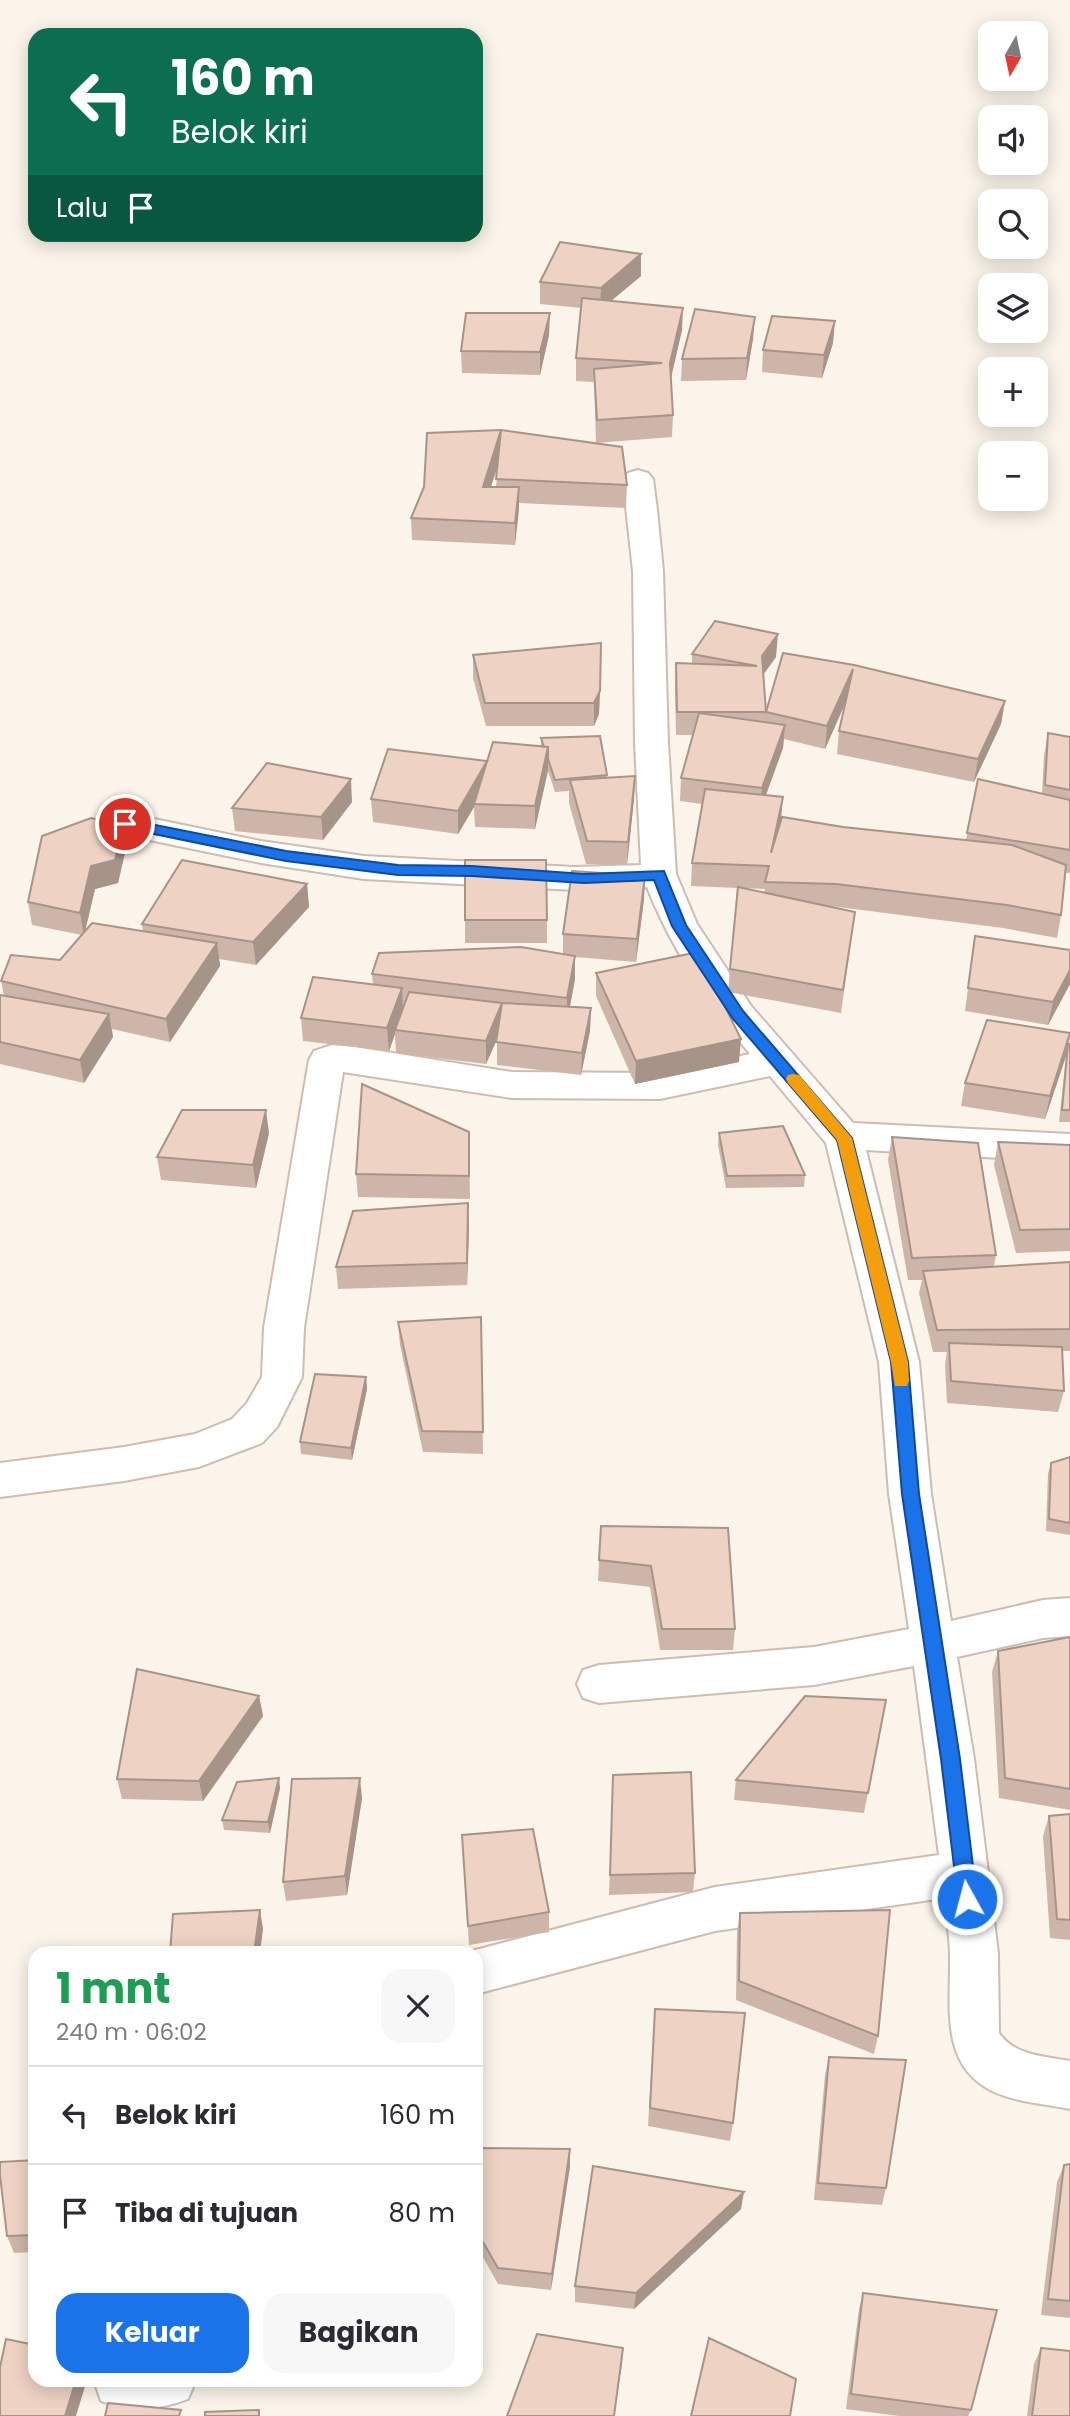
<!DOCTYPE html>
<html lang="id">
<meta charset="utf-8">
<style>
body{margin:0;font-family:Poppins,sans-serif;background:#f7f7f7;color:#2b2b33;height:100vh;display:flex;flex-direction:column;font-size:26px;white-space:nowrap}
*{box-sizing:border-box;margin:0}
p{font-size:23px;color:#7c7c81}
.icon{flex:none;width:38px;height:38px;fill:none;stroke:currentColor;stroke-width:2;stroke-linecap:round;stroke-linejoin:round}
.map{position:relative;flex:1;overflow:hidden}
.sheet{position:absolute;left:28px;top:1946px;width:455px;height:441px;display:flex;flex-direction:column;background:#fff;border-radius:21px;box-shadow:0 4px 18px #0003}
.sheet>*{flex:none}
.hud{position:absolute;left:28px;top:28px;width:455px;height:214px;border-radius:21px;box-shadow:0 4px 18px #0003;background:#0b6e4f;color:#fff;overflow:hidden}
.needle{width:46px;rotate:189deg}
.fabs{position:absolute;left:978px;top:21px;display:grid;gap:14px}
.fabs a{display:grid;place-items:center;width:70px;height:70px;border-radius:14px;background:#fff;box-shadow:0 4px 18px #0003;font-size:35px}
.pin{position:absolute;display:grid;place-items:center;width:60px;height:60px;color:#fff;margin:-30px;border:4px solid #fff;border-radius:50%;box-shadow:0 2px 7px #0007}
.me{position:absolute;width:77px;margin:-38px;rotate:353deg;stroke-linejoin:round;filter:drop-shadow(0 0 5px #0008)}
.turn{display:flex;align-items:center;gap:24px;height:147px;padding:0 28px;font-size:32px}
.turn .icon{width:91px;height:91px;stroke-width:2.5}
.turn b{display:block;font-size:49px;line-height:60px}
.then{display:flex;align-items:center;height:66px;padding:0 28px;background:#0003;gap:14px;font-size:26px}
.round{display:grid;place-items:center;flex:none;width:74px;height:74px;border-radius:21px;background:#f7f7f7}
.headline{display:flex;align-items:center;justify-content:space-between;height:119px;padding:0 28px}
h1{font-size:42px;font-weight:700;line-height:52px;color:#1e9e55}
.action{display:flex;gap:14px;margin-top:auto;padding:14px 28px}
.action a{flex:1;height:80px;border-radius:21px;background:#1a73e8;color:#fff;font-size:28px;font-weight:700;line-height:80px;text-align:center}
.action a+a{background:#f7f7f7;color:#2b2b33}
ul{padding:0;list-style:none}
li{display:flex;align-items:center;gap:21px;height:98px;padding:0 28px;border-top:2px solid #e1e1e2}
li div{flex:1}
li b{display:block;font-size:26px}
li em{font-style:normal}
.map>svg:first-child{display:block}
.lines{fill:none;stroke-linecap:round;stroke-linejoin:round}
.minor-casing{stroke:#cdbcb1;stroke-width:4}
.minor{fill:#fff;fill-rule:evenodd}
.wall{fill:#cdb5a9;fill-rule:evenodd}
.shaded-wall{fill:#a79489}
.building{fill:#eed3c4;stroke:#a79489;stroke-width:2}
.route{fill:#1a73e8;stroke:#114b97;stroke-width:2}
.slow{fill:#f59e0b}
</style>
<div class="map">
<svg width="1070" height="2416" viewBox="0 0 1070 2416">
<rect width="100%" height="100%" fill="#fbf4ea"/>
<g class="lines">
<defs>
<g id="minor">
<path d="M638,470L648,473L653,479L657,510L663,571L668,743L676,874L697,924L751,1006L853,1123L1070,1134V1162L866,1150L919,1362L931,1494L951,1621L1043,1600L1070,1598V1636L1043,1638L957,1657L974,1759L998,1953L999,2033C1015,2056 1044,2056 1070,2061V2109C1045,2104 1015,2102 992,2091C939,2064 951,2006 950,1956C950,1937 946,1917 944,1898L715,1931L476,1994V1953H464L715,1887L939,1855L914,1666L814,1685L599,1703L583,1698L577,1684L583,1670L599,1665L814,1647L909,1629L889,1494L879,1362L826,1143L770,1076L660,1099L512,1098L343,1072L304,1328L302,1377L277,1427L262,1443L199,1467L124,1481L0,1497V1463L124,1447L195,1434L232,1419L247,1403L262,1377L264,1328L309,1060L314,1051L332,1045L355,1047L512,1072L660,1073L750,1054C708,1004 671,948 647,887L574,890L364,879L261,863L125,835L113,832L108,824L113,816L125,813L261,841L364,856L574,867L641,865L635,743L633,571L623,479L628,473Z"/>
<path d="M94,2380H196L188,2399C160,2410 129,2412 101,2401Z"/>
</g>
</defs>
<use href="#minor" class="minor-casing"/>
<use href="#minor" class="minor"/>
</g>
<g class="wall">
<polygon points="641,254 641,276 611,301 682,330 671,378 673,415 672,437 596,443 594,382 576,381 576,358 581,308 540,304 540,282"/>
<polygon points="549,335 540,375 462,373 461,351"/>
<polygon points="753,339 746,380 681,381 682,359"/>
<polygon points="833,343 822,378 762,372 763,350"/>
<path d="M427,433L627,485L626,508L519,503L515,545L412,540L411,518L424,487ZM498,465L496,487H491Z"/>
<polygon points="601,643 599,714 594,726 486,726 473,678 473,655"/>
<path d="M783,653L1005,701L1001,724L974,782L837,754L839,731L846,702L825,749L784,739L783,748L766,795L781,820L966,840L978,779L1042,793L1044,756L1048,733L1070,737V873H1065L1061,915L1057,938L1003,928L830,906L855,912L841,1013L728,992L737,888L691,886L692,863L702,804L680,801L681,778L693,735H676L675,686L676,663L692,664V654L776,657L763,675L766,712ZM743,888L765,889L764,893Z"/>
<polygon points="541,738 607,775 607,778 635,776 634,799 627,865 586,864 569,803 569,791 555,792 548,771 535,829 475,827 474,807 458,834 373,822 371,799 487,761 541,747"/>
<polygon points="352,802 323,840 235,831 232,808"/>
<polygon points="126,848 118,883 95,889 85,931 143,931 142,924 307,884 309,907 256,965 219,959 220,966 170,1042 112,1029 113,1037 84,1083 0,1064 0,995 4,996 1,981 60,960 82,935 32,925 28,902"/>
<polygon points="644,899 636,962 575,957 575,979 570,1007 591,1008 590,1031 581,1075 497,1065 497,1039 486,1064 396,1053 395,1034 389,1051 303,1041 301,1018 373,985 372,974 563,954 563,934"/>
<rect x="465" y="920" width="82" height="23"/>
<polygon points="975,936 1070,950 1070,984 1048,1025 965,1011"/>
<polygon points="596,973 739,1062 635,1084 596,996"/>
<polygon points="1070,1037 1068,1044 1070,1044 1070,1122 1059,1122 1066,1056 1045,1119 961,1106 965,1083"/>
<polygon points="469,1132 470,1199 358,1197 356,1174"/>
<polygon points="269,1133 256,1188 161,1180 157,1157"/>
<polygon points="719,1133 805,1175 804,1187 726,1188 718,1145"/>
<polygon points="892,1137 996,1255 994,1266 1070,1262 1070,1351 1062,1351 1064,1391 1058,1412 947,1403 945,1365 947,1352 933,1352 919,1293 922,1280 908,1280 888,1160"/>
<polygon points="998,1142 1070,1145 1070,1251 1016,1253 994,1165"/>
<polygon points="469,1226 467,1285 338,1289 336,1267"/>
<polygon points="481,1317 483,1454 423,1452 400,1345 398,1322"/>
<polygon points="366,1377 367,1389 352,1460 301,1454 300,1442"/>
<polygon points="1070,1457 1070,1535 1046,1531 1048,1474 1051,1463"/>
<polygon points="601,1526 735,1629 733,1650 660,1650 650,1587 598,1581"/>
<polygon points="1070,1637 1070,1810 999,1798 992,1672 998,1651"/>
<polygon points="259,1696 263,1716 203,1801 122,1799 117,1779"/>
<polygon points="886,1700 864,1813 734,1800 736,1780"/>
<polygon points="613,1775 695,1873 693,1892 609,1895"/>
<polygon points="280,1788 270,1833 224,1830 222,1820"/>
<polygon points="362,1798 347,1895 286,1901 283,1882"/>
<polygon points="1070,1814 1070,1940 1050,1938 1043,1836 1049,1816"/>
<polygon points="462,1835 549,1912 549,1932 469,1945"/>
<polygon points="740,1913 878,2036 874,2054 736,2000 737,1932"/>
<polygon points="655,2009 733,2123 730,2141 648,2126"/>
<polygon points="829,2057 886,2188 882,2205 814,2200 825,2075"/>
<polygon points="476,2148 570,2166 551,2290 498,2284 476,2245"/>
<polygon points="35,2160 35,2252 14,2253 7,2236"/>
<polygon points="1070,2164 1070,2318 1041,2315 1057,2182 1064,2165"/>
<polygon points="741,2209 634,2309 575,2302 575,2286"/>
<polygon points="863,2293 971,2410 968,2416 899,2416 846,2409 859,2309"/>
<polygon points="1041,2348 1070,2416 1027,2416 1034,2364"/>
</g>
<g class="shaded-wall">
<polygon points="641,254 641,276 600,310 601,288"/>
<polygon points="683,308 682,330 669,386 670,363"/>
<polygon points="550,313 549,335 540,375 540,352"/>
<polygon points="755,317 753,339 746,380 747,358"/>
<polygon points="835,321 833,343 822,378 824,355"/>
<polygon points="501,430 502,453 483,510 483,487"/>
<polygon points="519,487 519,510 515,545 515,523"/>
<polygon points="778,634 776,657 760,679 762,656"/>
<polygon points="853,669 850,692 825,749 827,726"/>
<polygon points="600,691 599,714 594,726 594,703"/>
<polygon points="1005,701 1001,724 974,782 978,759"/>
<polygon points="785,725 783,748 760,811 762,788"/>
<polygon points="548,747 548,770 535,829 535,806"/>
<polygon points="487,761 474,807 458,834 458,811"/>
<polygon points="635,776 634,799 627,865 628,842"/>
<polygon points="351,779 352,802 323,840 321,817"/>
<polygon points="783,797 781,820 771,853"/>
<polygon points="123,825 126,848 118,883 95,889 84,936 80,913 91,866"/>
<polygon points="645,876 644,899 636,962 637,939"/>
<polygon points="307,884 309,907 256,965 253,942"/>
<polygon points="217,943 220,966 170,1042 166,1019"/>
<polygon points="575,956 575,979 567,1021 567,998"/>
<polygon points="1070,970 1070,984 1048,1025 1053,1002"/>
<polygon points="402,988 403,1011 395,1030 395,1034 389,1051 387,1028"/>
<polygon points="502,1003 503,1026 486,1064 486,1041"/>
<polygon points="591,1008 590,1031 581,1075 582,1053"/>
<polygon points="109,1014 113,1037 84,1083 80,1060"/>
<polygon points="1070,1036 1066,1056 1045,1119 1050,1096"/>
<polygon points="741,1039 739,1062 635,1084 636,1061"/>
<polygon points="266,1110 269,1133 256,1188 253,1165"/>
<polygon points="468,1203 469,1226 467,1285 467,1263"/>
<polygon points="366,1377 367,1389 352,1460 351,1448"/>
<polygon points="259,1696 263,1716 203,1801 199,1781"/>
<polygon points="279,1778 280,1788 270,1833 268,1822"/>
<polygon points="360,1778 362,1798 347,1895 345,1876"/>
<polygon points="260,1910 263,1929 260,1953 254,1953"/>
<polygon points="570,2149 570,2166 551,2290 552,2274"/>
<polygon points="744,2192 741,2209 634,2309 636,2293"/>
<polygon points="623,2348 622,2364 614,2416"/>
<polygon points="76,2380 87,2380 76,2416 65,2416"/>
</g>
<g class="building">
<polygon points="560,242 641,254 601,288 540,282"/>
<polygon points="582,298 683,308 670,363 673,415 597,420 594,369 662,363 576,358"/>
<polygon points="695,309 755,317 747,358 682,359"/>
<polygon points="466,313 550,313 540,352 461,351"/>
<polygon points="772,316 835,321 824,355 763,350"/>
<polygon points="501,430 622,447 627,485 496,479 501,430 483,487 519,487 515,523 411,518 424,487 427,433"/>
<polygon points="715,621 778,634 762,656 766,712 677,712 676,663 757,666 692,654"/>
<polygon points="601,643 600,691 594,703 485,703 473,655"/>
<polygon points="783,653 854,665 1005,701 978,759 839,731 853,669 827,726 766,712"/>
<polygon points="699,713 785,725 762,788 681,778"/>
<polygon points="1048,733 1070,737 1070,790 1045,785"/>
<polygon points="600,736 607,775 555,780 548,759 548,747 544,747 541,738"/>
<polygon points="493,742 548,747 535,806 474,804"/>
<polygon points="388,749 487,761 458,811 371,799"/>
<polygon points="267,763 351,779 321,817 232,808"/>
<polygon points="635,776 628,842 587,841 570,780"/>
<polygon points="978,779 1070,800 1070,850 967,833"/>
<polygon points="705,789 783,797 771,853 782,817 843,827 1012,845 1066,865 1061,915 1007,905 836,884 765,882 769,866 692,863"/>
<polygon points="91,818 123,825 115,860 91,866 80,913 28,902 42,836"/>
<polygon points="182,860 307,884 253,942 142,924"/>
<polygon points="465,860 546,860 547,920 465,920"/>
<polygon points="572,871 645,876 637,939 563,934"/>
<polygon points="738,887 855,912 843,990 730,969"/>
<polygon points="92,923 217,943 166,1019 1,981 11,955 60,960"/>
<polygon points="975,936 1070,950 1070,970 1053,1002 968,988"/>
<polygon points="521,947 575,956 567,998 372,974 379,953"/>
<polygon points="698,952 741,1039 636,1061 596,973"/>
<polygon points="313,977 402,988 387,1028 301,1018"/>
<polygon points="409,992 502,1003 591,1008 582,1053 496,1042 502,1003 486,1041 395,1030"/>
<polygon points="0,995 109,1014 80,1060 0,1042"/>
<polygon points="987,1020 1070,1033 1050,1096 965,1083"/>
<polygon points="1068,1044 1070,1044 1070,1110 1062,1110"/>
<polygon points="362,1084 469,1132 469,1176 356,1174"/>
<polygon points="182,1110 266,1110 253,1165 157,1157"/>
<polygon points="783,1126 805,1175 727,1176 719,1133"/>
<polygon points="892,1137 978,1143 996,1255 912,1258"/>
<polygon points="998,1142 1070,1145 1070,1229 1020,1230"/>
<polygon points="468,1203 467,1263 336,1267 353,1211"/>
<polygon points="1070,1262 1070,1329 937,1330 923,1271"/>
<polygon points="481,1317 483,1432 422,1431 398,1322"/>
<polygon points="949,1343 1062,1347 1064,1391 951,1381"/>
<polygon points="315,1374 366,1377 351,1448 300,1442"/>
<polygon points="1070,1457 1070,1523 1049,1519 1051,1463"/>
<polygon points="601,1526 728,1528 735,1629 662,1629 651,1566 599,1560"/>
<polygon points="1070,1637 1070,1789 1005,1778 998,1651"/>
<polygon points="137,1669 259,1696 199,1781 117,1779"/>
<polygon points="805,1696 886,1700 868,1793 736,1780"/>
<polygon points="691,1772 695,1873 610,1875 613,1775"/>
<polygon points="279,1778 268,1822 222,1820 237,1782"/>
<polygon points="360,1778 345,1876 283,1882 292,1779"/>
<polygon points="1070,1814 1070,1920 1057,1919 1049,1816"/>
<polygon points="533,1829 549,1912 468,1926 462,1835"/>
<polygon points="260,1910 254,1953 170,1953 173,1914"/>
<polygon points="890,1910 878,2036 739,1981 740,1913"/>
<polygon points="655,2009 745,2013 733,2123 650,2108"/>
<polygon points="829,2057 906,2060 886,2188 818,2183"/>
<polygon points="476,2148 570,2149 552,2274 498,2268 476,2230"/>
<polygon points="35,2160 35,2235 7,2236 0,2175 0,2162"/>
<polygon points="1070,2164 1070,2301 1048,2299 1064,2165"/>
<polygon points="593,2166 744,2192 636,2293 575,2286"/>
<polygon points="863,2293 997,2310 971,2410 851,2394"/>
<polygon points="537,2334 623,2348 614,2416 507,2416"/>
<polygon points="709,2338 796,2379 790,2416 691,2416"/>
<polygon points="6,2339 35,2345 35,2380 76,2380 65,2416 0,2416 0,2367"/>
<polygon points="1041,2348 1070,2351 1070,2416 1032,2416"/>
<polygon points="108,2403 181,2410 179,2416 105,2416"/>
<polygon points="259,2410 259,2416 205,2416 205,2412"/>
</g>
<polygon class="route" points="125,819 286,851 398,865 472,866 584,874 664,871 686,925 743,1011 852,1138 908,1362 919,1494 960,1759 977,1899 974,1906 967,1909 960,1906 958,1899 941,1759 902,1494 891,1362 837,1140 733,1019 672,926 654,880 584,883 472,876 398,875 286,861 120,827 118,824"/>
<polygon class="slow" points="793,1074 799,1075 852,1138 908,1362 909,1381 907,1386 895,1386 891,1362 837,1140 788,1083 786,1079 788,1075"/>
</svg>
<div class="fabs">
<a><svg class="needle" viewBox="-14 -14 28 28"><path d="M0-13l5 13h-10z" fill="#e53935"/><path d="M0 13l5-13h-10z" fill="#7c7c81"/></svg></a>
<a><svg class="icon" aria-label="sound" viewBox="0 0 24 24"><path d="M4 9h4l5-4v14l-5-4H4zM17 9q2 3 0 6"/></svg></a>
<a><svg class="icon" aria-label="search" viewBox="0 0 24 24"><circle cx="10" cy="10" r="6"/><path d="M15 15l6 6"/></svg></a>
<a><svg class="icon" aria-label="layers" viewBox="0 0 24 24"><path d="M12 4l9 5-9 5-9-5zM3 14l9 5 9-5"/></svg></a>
<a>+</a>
<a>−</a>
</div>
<div class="pin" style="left:125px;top:824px;background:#d93025"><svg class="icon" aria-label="arrive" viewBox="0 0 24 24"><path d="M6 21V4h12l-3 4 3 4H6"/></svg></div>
<svg class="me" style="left:967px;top:1899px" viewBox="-20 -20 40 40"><circle r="17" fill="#1a73e8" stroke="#fff" stroke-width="3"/><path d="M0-11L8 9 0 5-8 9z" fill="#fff"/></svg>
<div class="hud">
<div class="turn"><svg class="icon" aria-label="left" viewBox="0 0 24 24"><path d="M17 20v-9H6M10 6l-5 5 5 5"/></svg><div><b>160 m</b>Belok kiri</div></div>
<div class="then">Lalu<svg class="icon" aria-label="arrive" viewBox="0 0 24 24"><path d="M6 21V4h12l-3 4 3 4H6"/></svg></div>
</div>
<section class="sheet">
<div class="headline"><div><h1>1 mnt</h1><p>240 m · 06:02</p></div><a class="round"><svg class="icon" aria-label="close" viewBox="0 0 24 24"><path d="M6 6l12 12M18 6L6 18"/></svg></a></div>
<ul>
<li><svg class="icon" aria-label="left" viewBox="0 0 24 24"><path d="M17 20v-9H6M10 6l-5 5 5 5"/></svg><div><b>Belok kiri</b></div><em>160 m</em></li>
<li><svg class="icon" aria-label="arrive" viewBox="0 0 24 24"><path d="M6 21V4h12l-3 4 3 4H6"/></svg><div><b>Tiba di tujuan</b></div><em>80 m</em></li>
</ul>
<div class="action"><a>Keluar</a><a>Bagikan</a></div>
</section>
</div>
